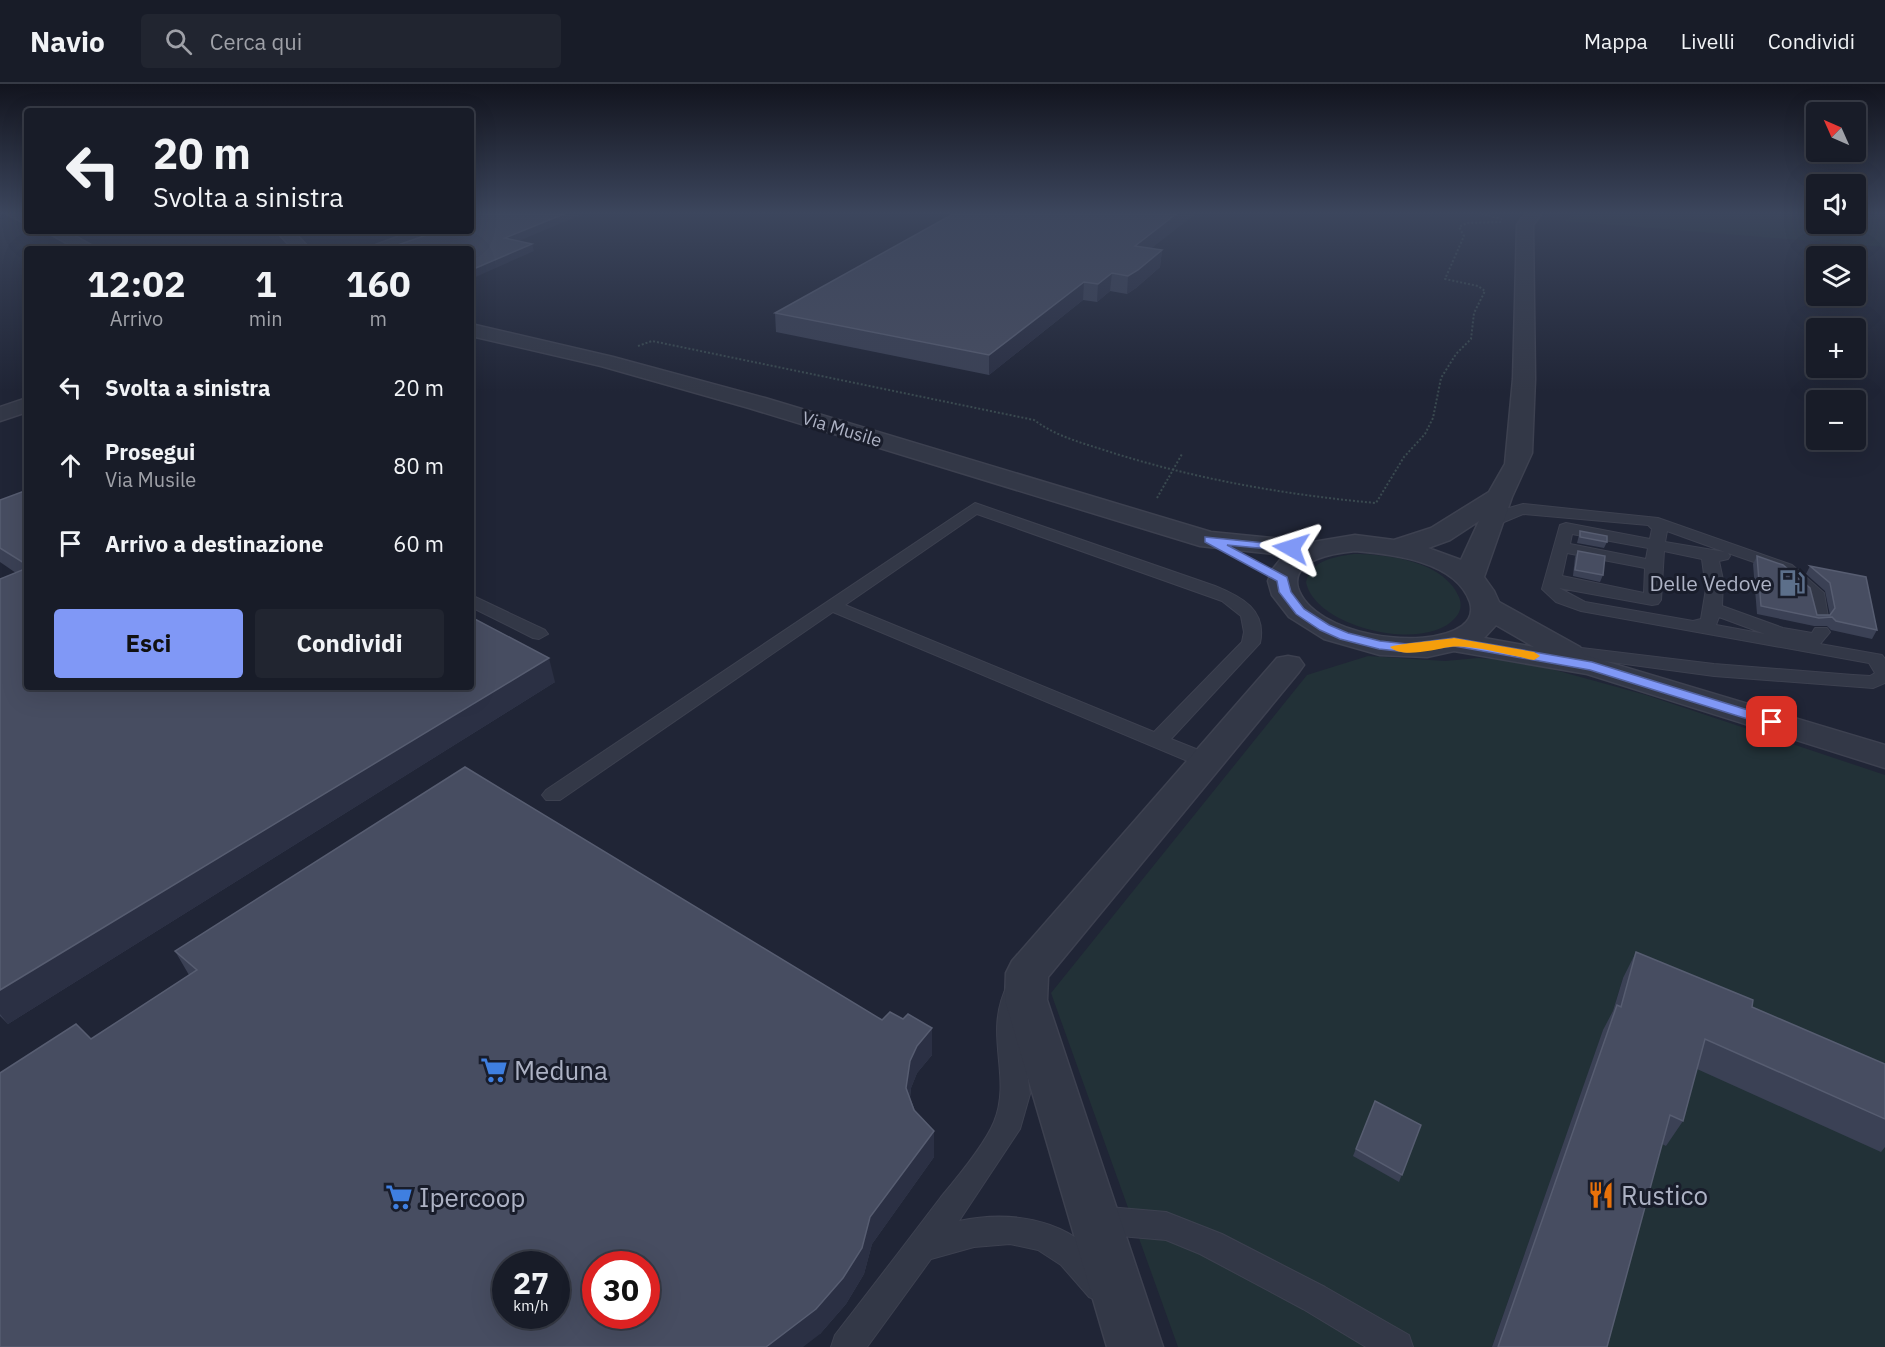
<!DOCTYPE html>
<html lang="it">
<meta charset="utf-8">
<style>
body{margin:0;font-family:"IBM Plex Sans",sans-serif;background:#212530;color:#f1f3f6;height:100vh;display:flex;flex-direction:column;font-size:22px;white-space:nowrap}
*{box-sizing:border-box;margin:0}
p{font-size:20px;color:#9fa1a8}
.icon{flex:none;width:33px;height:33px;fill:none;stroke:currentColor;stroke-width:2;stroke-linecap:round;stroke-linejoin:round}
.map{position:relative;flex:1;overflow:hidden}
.side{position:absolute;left:24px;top:162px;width:450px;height:444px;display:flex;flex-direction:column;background:#181c28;border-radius:6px;box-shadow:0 6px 24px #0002,0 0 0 2px #363a45}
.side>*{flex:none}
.banner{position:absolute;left:24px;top:24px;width:450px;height:126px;border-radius:6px;box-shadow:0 6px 24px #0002,0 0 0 2px #363a45;background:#181c28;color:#f1f3f6;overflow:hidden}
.needle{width:39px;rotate:315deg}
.tools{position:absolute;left:1806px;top:18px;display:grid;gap:12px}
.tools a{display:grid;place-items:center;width:60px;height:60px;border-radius:6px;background:#181c28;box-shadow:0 6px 24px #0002,0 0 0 2px #363a45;font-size:30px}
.speed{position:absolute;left:492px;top:1167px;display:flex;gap:12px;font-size:30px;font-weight:700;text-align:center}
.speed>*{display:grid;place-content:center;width:78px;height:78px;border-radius:50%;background:#181c28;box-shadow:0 6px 24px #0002,0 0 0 2px #363a45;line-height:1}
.speed small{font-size:15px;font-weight:400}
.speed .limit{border:9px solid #d22;background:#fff;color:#111}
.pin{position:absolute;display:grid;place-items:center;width:51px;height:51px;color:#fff;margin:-26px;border-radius:12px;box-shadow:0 3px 9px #0006}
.me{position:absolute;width:66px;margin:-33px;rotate:276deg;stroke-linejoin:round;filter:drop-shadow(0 0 4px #0008)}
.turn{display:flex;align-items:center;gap:21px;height:126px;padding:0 30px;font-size:27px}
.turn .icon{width:78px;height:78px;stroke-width:2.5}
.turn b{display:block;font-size:42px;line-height:51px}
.eta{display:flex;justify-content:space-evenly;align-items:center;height:102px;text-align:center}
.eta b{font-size:36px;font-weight:800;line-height:42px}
.cta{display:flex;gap:12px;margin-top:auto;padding:12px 30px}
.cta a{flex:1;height:69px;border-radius:6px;background:#8098f6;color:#111;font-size:24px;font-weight:800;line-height:69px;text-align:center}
.cta a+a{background:#212530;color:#f1f3f6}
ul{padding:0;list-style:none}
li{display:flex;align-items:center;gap:18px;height:78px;padding:0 30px}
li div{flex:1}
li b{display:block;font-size:22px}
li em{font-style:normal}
header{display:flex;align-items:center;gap:36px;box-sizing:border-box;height:84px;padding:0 30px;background:#181c28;border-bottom:2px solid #363a45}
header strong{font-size:28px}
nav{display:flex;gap:33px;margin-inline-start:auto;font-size:21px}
.search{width:420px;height:54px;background:#212530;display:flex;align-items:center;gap:15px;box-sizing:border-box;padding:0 21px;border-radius:6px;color:#9fa1a8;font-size:22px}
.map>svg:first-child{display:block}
.green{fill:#223137}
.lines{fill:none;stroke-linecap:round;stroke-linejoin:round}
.canal{fill:#141b33;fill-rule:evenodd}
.service-casing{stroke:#3d4150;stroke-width:2}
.minor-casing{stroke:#3d4150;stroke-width:3}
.path{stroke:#3a4a50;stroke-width:2;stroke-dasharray:2 2;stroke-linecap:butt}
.service{fill:#333847;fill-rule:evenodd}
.minor{fill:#333847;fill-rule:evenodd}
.wall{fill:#3b4155}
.shaded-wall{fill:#2b3044}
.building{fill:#474d61;stroke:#575d71;stroke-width:1.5;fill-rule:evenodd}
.route{fill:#8098f6;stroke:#5363a0;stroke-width:1.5}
.slow{fill:#f59e0b}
.labels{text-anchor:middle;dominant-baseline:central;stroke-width:6;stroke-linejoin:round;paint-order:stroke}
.far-street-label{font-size:18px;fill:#adb2c4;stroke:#191d2b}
.poi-label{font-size:21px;fill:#adb2c4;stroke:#191d2b;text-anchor:end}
.near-poi-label{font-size:26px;fill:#adb2c4;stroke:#191d2b;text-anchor:start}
</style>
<header>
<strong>Navio</strong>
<div class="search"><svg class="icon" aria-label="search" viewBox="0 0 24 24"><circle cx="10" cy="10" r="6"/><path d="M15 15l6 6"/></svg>Cerca qui</div>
<nav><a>Mappa</a><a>Livelli</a><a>Condividi</a></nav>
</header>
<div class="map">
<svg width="1885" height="1263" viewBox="0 0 1885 1263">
<rect width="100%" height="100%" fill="#202536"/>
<g class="green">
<polygon points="1572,130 1816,130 1816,140 1856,140 1856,130 1885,130 1885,163 1566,137"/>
<path d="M1354,470C1387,470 1444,477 1459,513C1462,520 1461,528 1455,534C1425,569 1315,544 1306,498C1312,476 1333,473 1354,470Z"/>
<polygon points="1368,572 1445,577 1478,574 1522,577 1646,611 1885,691 1885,1015 1623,894 1616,917 1885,1018 1885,1263 1596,1263 1654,1056 1667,1062 1603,947 1492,1263 1178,1263 1051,909 1307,591"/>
</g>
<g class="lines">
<polygon class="canal" points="0,130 10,130 0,136"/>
<defs>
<g id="service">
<path d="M975,419L1215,502C1242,513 1267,526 1260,559L1171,655L1211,671L1214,676L1211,681H1197L833,528L560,716H546L542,711L546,706ZM977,430L1222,517L1241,532L1244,548L1242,558L1154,648L845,521Z"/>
<path d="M1523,420L1658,434L1792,481L1824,509L1828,533L1825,537H1813L1808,511L1780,487L1728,469L1730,472L1728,475L1719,477L1723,496L1722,522L1783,544L1812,549L1815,544H1827L1830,548L1820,560L1882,571L1885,575V599L1873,604L1714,592L1559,571L1556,567L1559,563L1565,562L1714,580L1853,591L1870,592L1875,589L1869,579L1581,527L1556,518L1542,505L1560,441L1566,439L1650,455L1652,445L1648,441L1523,430L1492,443L1484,438L1502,426ZM1667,447L1725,468L1665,458ZM1572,450L1648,464L1646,475L1570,460ZM1664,467L1702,475L1706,505L1701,535L1693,537L1585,518L1559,504L1652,521L1658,520L1661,516ZM1567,469L1645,484L1644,509L1562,492ZM1719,533L1765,550L1716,541Z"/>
<polygon points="471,511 545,546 548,550 539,555 533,554 471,523"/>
<path d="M1017,897L1026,900L1030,907L1021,945L1030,1010L1020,1045L959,1137C1019,1124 1089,1139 1116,1202L1111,1213L1100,1218L1089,1213L1061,1181L1038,1166L1010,1160L974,1163L931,1175L867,1263H831L835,1251C871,1205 906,1159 941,1113C957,1094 985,1060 994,1038C1013,991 982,950 1008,900Z"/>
<polygon points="1097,1122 1166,1128 1222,1150 1325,1203 1409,1251 1413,1263 1366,1263 1303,1225 1200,1170 1166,1156 1097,1150 1086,1146 1082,1136 1086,1126"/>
</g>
<g id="minor">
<polygon points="6,130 27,130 27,140"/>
<polygon points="471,130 481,130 471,136"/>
<path d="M1525,130H1541L1533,141L1535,295L1532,369L1512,413L1484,493L1494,507L1499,518L1580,563L1584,571L1885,661V684L1587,590L1454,567L1427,573L1380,571L1324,555L1289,533L1272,511L1268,497L1272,486L1284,471L1200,462L749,324L601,282L471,252V240L613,273L765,314L1211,448L1313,458L1355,451L1394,456L1431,444L1489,408L1505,380L1513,295L1517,141ZM1479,437L1461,476L1428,464L1450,456ZM1355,467C1392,470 1456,477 1470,518C1473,528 1470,536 1462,542C1425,568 1313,551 1298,504C1290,475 1336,469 1355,467ZM1496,541L1534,563L1484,554Z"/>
<polygon points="45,147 66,147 98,165 77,165"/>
<polygon points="276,147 293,147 310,165 293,165"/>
<polygon points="414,147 437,147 435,150 397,165 374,165 376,161"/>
<polygon points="27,314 27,328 0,337 0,323"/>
<polygon points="1288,572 1299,574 1304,581 1299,588 1048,893 1047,916 1163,1263 1107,1263 1005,916 1006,889 1012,877 1277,574"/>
</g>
</defs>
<use href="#service" class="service-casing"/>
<use href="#minor" class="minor-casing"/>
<g class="path">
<polyline points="1481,130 1502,135"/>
<path d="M638,262L652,257L1034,336C1057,353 1083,359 1110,368C1196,395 1286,411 1376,419L1404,373L1425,350L1433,334L1441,294L1456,270L1471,255L1474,229L1485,207L1478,202L1445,195L1464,152L1459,143L1467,139L1501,138"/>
<polyline points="1157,414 1182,370"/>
</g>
<use href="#service" class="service"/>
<use href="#minor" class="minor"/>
</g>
<g class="wall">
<polygon points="953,130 1195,130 1151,164 1162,166 1160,183 1136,204 1127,210 1110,207 1097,218 1083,216 989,291 776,248 775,229"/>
<polygon points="27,406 27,603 555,598 8,940 0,932 0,495 16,489 0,478 0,416"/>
<polygon points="1580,447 1607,458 1604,464 1577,459"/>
<polygon points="1578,467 1603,491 1600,498 1573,492 1575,473"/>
<polygon points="1757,472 1817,531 1830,531 1825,507 1806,490 1810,482 1866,493 1877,546 1872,555 1831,546 1827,542 1814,542 1757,530 1753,480"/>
<polygon points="175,867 882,936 903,935 932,944 932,971 917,989 911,1004 910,1014 934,1073 872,1160 864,1190 846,1220 820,1250 91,955 189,891"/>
<polygon points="1636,868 1752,923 1885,980 1885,1063 1881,1068 1697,985 1683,1037 1666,1062 1662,1060 1607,1263 1492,1263 1603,946 1613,927 1623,894"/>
<polygon points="1375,1017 1421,1041 1399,1098 1353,1072"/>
</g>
<g class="shaded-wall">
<polygon points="564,130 583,130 507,162 505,154"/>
<polygon points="1176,130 1195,130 1133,179 1135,162"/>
<polygon points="532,160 534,167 471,195 471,186"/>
<polygon points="1162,166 1160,183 1136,204 1127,210 1128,192"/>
<polygon points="1112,189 1110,207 1097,218 1098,200"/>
<polygon points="1084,198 1083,216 989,291 989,271"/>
<polygon points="549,574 555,598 8,940 0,930 0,906"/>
<polygon points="932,944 932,971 917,989 911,1004 907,1031 906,1004 910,977 917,962"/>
<polygon points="934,1047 934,1073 872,1160 864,1190 846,1220 820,1250 803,1263 766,1263 870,1133"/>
</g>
<g class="building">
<polygon points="474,130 564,130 505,154 532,160 471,186 471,165 386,165 424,152 419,151 428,147 471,147 471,131"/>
<polygon points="953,130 1176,130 1135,162 1162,166 1138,186 1128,192 1112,189 1098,200 1084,198 989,271 775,229"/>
<polygon points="27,406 27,481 0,464 0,416"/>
<polygon points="1580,447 1607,452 1607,458 1580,453"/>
<polygon points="1578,467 1605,472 1603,491 1575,486"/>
<polygon points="1757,472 1783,481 1810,504 1817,531 1830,531 1835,524 1830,499 1810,482 1866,493 1877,546 1836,537 1832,533 1819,534 1761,522"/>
<polygon points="27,484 27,603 471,603 471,533 549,574 0,906 0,495"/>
<path d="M465,683L882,936L890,928L903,935L908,930L932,944L917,962L910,977L906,1004L914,1026L934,1047L870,1133L862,1164L843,1194L816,1225L766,1263H0V989L76,940L91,955L197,886L175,867ZM506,1180H556V1232H506ZM596,1180H646V1232H596Z"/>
<polygon points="1636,868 1753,916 1752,923 1885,980 1885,1035 1705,955 1683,1037 1670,1031 1607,1263 1498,1263 1617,921 1621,923"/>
<polygon points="1375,1017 1421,1041 1402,1091 1356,1065"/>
</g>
<linearGradient id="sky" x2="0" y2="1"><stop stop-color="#12141e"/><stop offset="0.42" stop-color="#3c465d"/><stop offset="1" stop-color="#3c465d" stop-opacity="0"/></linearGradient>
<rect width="1885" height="307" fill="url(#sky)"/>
<polygon class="route" points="1205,453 1295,462 1296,464 1291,467 1227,461 1287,493 1291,508 1304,525 1329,541 1348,549 1380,557 1407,560 1454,554 1592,578 1777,635 1779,638 1772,643 1767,641 1590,586 1454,562 1407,568 1379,565 1340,555 1320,546 1296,530 1279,508 1277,497 1205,458"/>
<path class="slow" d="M1454,554L1534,568L1540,572L1534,576C1513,572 1470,560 1450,563C1434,565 1403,575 1390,563C1395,560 1443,556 1454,554Z"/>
<defs>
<symbol id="fuel-bare" viewBox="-9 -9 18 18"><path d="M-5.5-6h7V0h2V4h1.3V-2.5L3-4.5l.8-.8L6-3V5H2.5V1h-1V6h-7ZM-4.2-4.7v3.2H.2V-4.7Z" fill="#5c6f8a" stroke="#191d2b" stroke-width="2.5" paint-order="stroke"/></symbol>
<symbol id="supermarket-bare" viewBox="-9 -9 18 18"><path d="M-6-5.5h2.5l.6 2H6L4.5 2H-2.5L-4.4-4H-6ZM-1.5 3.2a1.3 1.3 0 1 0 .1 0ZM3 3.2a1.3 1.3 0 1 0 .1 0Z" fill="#3f7fe0" stroke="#191d2b" stroke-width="2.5" paint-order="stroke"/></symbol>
<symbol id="restaurant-bare" viewBox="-9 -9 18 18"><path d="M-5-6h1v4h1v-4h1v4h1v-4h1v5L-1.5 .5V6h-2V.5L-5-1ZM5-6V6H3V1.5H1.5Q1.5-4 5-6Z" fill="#e8710a" stroke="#191d2b" stroke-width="2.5" paint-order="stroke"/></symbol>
</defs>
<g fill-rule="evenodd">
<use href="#fuel-bare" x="1773" y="480" width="38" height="38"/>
<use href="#supermarket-bare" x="475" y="967" width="38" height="38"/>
<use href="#restaurant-bare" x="1582" y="1092" width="38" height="38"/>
<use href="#supermarket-bare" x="380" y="1094" width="38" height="38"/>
</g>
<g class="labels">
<g class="far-street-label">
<text transform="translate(842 345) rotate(17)">Via Musile</text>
</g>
<g class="poi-label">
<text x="1772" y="499">Delle Vedove</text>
</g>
<g class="near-poi-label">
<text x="514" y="986">Meduna</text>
<text x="1621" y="1111">Rustico</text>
<text x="419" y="1113">Ipercoop</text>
</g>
</g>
</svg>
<div class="tools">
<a><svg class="needle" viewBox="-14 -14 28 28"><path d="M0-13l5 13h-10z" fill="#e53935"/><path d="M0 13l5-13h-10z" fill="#9fa1a8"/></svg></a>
<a><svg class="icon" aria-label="sound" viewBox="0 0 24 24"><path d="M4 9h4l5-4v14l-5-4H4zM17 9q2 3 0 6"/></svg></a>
<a><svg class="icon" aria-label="layers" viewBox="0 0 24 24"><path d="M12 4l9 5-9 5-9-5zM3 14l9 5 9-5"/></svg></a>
<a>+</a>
<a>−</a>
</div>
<div class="speed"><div>27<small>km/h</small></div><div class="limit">30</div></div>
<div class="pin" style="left:1772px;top:638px;background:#d93025"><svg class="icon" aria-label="arrive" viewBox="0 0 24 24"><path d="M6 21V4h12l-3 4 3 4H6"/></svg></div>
<svg class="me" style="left:1291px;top:464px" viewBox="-20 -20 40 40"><path d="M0-17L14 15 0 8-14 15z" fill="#8098f6" stroke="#fff" stroke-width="4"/></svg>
<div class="banner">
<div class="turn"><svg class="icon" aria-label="left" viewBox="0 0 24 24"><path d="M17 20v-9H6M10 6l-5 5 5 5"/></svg><div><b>20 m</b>Svolta a sinistra</div></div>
</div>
<section class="side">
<div class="eta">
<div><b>12:02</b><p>Arrivo</p></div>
<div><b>1</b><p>min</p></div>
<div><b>160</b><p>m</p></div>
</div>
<ul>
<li><svg class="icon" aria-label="left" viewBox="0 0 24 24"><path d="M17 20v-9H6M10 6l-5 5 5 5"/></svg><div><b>Svolta a sinistra</b></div><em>20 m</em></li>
<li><svg class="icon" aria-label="ahead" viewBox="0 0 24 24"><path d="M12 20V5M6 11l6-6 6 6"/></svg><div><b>Prosegui</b><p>Via Musile</p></div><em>80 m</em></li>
<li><svg class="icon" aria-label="arrive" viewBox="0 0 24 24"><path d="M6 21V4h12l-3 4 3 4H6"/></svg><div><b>Arrivo a destinazione</b></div><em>60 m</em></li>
</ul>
<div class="cta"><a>Esci</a><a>Condividi</a></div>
</section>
</div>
